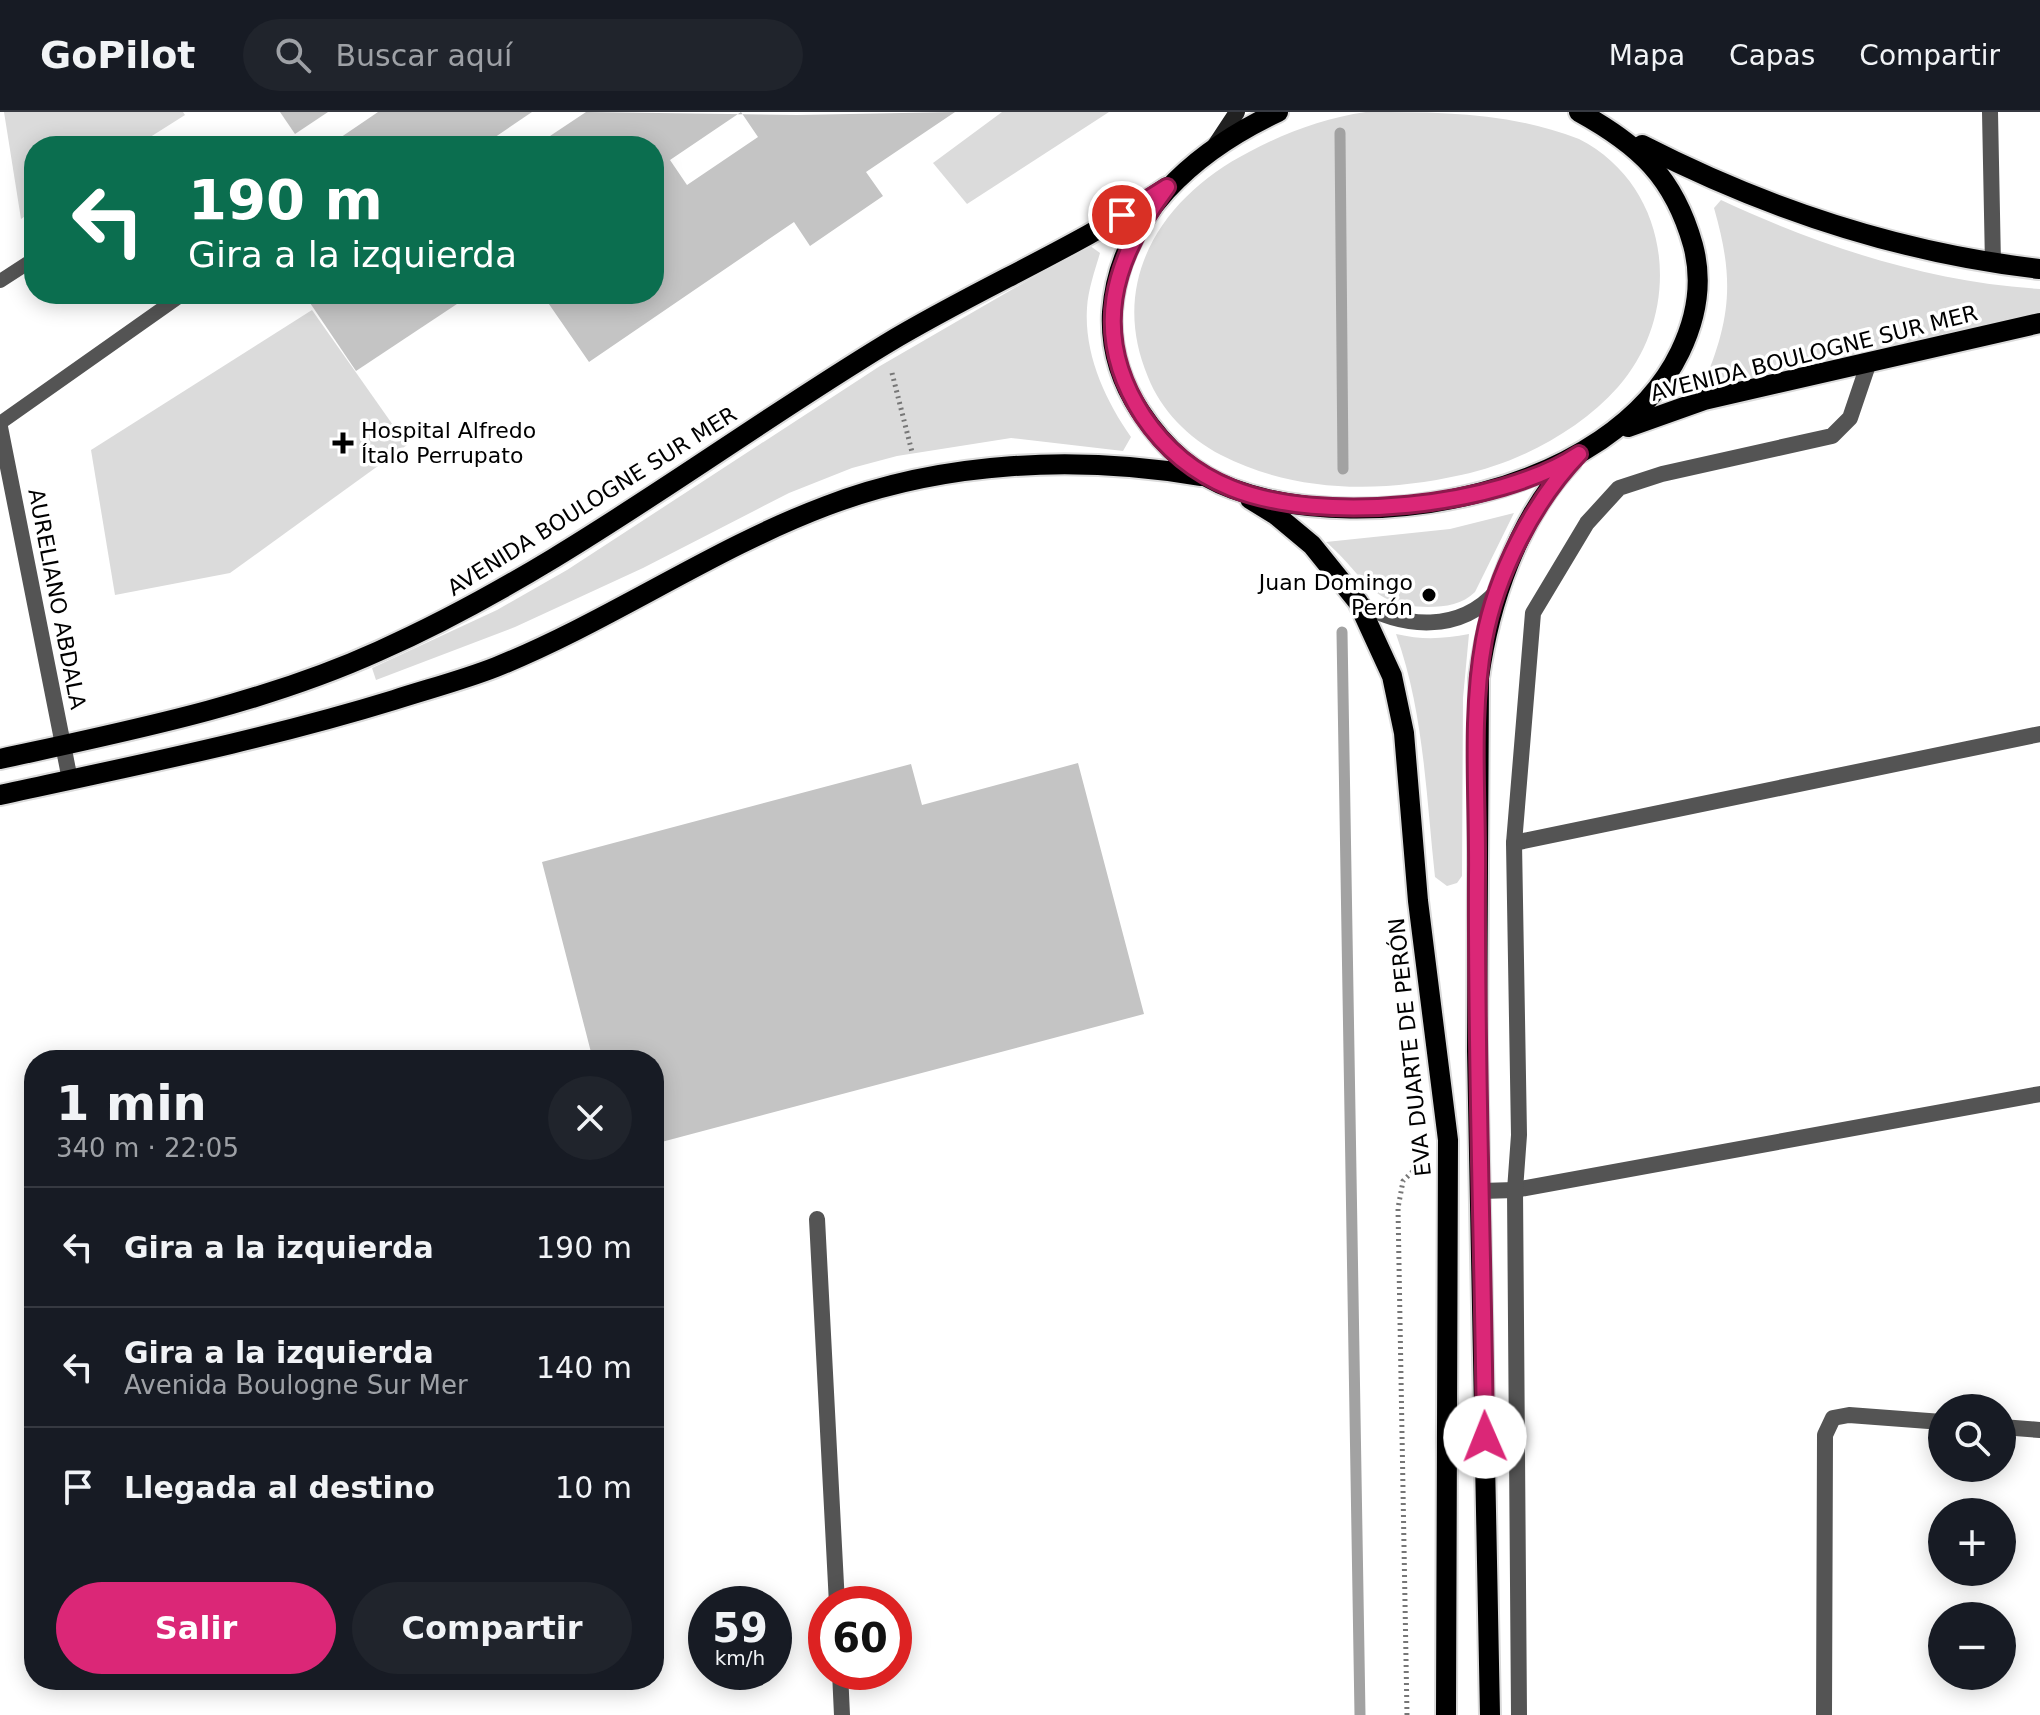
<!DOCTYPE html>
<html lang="es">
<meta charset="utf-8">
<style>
body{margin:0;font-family:"DejaVu Sans",sans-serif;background:#20242c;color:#f1f3f6;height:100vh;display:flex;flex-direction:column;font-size:30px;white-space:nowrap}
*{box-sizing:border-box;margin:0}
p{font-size:26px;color:#9ea1a6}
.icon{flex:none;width:44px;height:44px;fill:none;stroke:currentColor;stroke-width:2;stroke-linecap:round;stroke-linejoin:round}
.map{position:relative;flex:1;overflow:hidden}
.drawer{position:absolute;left:24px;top:938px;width:640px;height:640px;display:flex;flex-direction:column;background:#171b24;border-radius:32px;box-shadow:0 4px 20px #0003}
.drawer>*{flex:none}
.hud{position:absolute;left:24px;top:24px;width:640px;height:168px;border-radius:32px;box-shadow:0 4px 20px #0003;background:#0b6e4f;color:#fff;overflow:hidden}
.fabs{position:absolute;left:1928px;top:1282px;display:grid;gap:16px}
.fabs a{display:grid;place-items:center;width:88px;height:88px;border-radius:50%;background:#171b24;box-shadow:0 4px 20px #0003;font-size:40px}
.speed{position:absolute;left:688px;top:1474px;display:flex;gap:16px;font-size:40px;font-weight:700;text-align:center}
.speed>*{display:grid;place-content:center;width:104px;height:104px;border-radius:50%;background:#171b24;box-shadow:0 4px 20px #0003;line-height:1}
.speed small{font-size:20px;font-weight:400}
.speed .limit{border:12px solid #d22;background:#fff;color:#111}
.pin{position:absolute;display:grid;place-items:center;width:68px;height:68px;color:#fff;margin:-34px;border:4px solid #fff;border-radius:50%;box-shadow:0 2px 8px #0007}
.me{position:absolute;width:88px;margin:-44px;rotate:359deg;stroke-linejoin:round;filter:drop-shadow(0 0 6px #0008)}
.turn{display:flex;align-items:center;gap:28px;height:168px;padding:0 32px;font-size:36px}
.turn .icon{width:104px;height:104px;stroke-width:2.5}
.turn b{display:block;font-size:56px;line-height:68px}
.round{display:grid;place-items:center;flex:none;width:84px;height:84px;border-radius:42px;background:#20242c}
.summary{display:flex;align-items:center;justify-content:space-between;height:136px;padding:0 32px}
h1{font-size:48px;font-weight:800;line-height:60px}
.action{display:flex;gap:16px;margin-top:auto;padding:16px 32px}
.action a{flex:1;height:92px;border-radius:48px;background:#db2777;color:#fff;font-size:32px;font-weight:800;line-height:92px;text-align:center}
.action a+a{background:#20242c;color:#f1f3f6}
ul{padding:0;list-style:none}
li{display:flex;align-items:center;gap:24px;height:120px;padding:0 32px;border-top:2px solid #363941}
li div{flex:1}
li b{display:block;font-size:30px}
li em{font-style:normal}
header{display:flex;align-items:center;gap:48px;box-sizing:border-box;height:112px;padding:0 40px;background:#171b24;border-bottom:2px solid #363941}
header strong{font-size:38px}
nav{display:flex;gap:44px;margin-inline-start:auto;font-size:28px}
.search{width:560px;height:72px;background:#20242c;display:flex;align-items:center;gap:20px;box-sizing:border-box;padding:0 28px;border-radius:44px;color:#9ea1a6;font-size:30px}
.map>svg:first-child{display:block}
.green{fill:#dbdbdb}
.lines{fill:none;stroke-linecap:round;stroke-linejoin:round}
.stream{stroke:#a2a2a2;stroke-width:11}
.building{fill:#c4c4c4;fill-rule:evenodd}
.primary-casing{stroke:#dbdbdb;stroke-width:24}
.path{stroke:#767676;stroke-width:5;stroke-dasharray:2 4;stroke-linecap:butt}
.lane{stroke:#545454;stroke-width:14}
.street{stroke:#545454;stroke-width:16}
.secondary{stroke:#212121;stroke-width:16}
.primary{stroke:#000;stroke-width:20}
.route-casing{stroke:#8e194d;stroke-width:20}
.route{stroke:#db2777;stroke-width:14}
.poi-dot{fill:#000;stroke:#fff;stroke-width:3}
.labels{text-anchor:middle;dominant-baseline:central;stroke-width:7;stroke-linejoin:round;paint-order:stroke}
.street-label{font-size:22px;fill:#000;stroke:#fff}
.poi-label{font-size:22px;fill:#000;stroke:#fff;text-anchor:start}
</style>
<header>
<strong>GoPilot</strong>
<div class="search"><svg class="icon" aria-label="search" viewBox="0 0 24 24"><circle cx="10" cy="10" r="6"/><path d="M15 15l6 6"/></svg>Buscar aquí</div>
<nav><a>Mapa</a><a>Capas</a><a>Compartir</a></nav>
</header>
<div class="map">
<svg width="2040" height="1603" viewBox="0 0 2040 1603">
<rect width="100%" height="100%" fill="#fff"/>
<g class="green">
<polygon points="4,0 183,0 185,3 136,34 34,34 34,98 21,107"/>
<polygon points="1002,0 1109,0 967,92 933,51"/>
<path d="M1366,0C1441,0 1509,0 1579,27C1673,75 1684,200 1618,275C1579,319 1518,351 1461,363C1381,381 1295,381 1221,343C1188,326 1161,298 1148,265C1107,168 1163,84 1249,40C1287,20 1324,6 1366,0Z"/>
<path d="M1721,88C1822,135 1929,170 2040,177V203L1701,278C1731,208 1735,169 1714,96Z"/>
<path d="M1089,133L1100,141C1095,158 1088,178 1087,196C1084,242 1105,288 1131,325L1123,339L1011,326L897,344L852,356L789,381L643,456L515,515L376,568L372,556L497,498L567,458L880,254Z"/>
<polygon points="312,198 407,333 230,461 115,483 91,338"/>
<path d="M1514,401L1475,480C1463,492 1446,495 1428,495C1368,494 1365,463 1326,430L1450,417Z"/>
<path d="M1396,522C1422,528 1443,527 1469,522L1463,586L1462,764L1457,771L1447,774L1435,765C1426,683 1424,600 1396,522Z"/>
</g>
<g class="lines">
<g class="stream">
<polyline points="1340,21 1343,357"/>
<polyline points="1342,520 1360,1603"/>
</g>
</g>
<g class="building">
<polygon points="280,0 328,0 295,22"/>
<polygon points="378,0 532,0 482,34 328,34"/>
<path d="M586,0L797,3L955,0L866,60L883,84L810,134L794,110L589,250L542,182H654V34H535ZM741,0L758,25L687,73L670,48Z"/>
<polygon points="311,182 472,182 356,259 306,185"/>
<polygon points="1078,651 1144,902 654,1032 654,948 593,948 542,750 911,652 922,693"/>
</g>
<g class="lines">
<defs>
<g id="primary">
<path d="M1278,0C1195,39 1119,104 1112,200C1110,236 1121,270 1140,299C1163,334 1193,363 1233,377C1369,427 1612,381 1680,240C1696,207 1703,170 1693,133C1674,65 1639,33 1579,0"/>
<path d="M1642,33C1767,97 1900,141 2040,157"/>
<polyline points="1628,315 1704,288 2040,211"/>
<polyline points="1250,387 1276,403 1312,433 1358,490 1392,564 1404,621 1418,789 1448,1028 1446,1603"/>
<path d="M0,647C128,619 260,593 379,539C559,459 718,334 886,232C977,177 1078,135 1167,75"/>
<path d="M0,683C132,654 264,628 394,588C428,577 463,568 496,555C610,509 712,437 826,394C943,349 1077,343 1200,364"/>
<path d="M1490,1603L1477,939L1479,566C1489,492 1518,406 1571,350"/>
</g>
</defs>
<use href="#primary" class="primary-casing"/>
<g class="path">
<polyline points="892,261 912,340"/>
<polyline points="1407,1603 1398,1096 1403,1069 1421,1051"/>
</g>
<g class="lane">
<polyline points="0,169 34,147"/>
<polyline points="0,311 183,182"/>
</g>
<g class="street">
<polyline points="1990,0 1993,152"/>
<polyline points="0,315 70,668"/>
<path d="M1358,490C1403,517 1460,521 1497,479"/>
<polyline points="1514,731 2040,622"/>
<polyline points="1481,1079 1515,1078 2040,982"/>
<polyline points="817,1107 837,1492"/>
<polyline points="2002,1315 2040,1318"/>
<polyline points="840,1560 842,1603"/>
<polyline points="1519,1603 1515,1078 1519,1023 1514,731 1533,501 1587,411 1619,376 1662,362 1832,324 1850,306 1869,250"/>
<polyline points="1824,1603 1825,1323 1833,1306 1849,1303 1942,1310"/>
</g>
<polyline class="secondary" points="1214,35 1237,0"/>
<use href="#primary" class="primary"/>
</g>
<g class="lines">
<defs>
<path id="route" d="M1122,103L1167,75C1112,148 1090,222 1143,304C1165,337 1194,361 1231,376C1321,413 1498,395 1579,342C1533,390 1496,463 1484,528C1470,605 1478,686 1477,764C1476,951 1483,1138 1485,1325"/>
</defs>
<use href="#route" class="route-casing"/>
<use href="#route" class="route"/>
</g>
<g class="poi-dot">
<path d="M339 319h8v8h8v8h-8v8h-8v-8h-8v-8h8z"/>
<circle cx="1429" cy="483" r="8"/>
</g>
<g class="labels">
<g class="street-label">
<text transform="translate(1814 241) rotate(-14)">AVENIDA BOULOGNE SUR MER</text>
<text transform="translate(592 389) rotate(-32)">AVENIDA BOULOGNE SUR MER</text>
<text transform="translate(57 487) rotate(79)">AURELIANO ABDALA</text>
<text transform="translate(1410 935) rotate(-96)">EVA DUARTE DE PERÓN</text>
</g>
<g class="poi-label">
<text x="361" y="318">Hospital Alfredo<tspan x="361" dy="25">Ítalo Perrupato</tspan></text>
<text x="1413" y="470" text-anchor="end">Juan Domingo<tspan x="1413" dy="25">Perón</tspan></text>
</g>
</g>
</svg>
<div class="fabs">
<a><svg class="icon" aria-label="search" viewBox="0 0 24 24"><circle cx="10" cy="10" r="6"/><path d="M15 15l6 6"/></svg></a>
<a>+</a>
<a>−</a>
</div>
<div class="speed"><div>59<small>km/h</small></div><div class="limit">60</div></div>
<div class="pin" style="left:1122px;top:103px;background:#d93025"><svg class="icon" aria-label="arrive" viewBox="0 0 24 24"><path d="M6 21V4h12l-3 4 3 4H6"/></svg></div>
<svg class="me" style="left:1485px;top:1325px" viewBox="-20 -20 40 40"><circle r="19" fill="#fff"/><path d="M0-13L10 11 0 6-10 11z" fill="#db2777"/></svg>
<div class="hud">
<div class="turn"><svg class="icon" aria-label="left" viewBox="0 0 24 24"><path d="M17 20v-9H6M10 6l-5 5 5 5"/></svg><div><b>190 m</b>Gira a la izquierda</div></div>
</div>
<section class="drawer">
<div class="summary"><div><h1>1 min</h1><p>340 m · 22:05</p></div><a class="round"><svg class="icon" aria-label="close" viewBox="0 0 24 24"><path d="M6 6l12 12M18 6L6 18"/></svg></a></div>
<ul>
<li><svg class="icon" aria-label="left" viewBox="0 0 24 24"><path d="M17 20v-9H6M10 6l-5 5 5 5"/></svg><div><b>Gira a la izquierda</b></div><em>190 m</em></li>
<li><svg class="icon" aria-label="left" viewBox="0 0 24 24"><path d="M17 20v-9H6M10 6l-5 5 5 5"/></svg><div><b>Gira a la izquierda</b><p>Avenida Boulogne Sur Mer</p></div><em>140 m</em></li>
<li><svg class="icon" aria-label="arrive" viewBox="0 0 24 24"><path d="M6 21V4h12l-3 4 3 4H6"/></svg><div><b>Llegada al destino</b></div><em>10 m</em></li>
</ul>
<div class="action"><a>Salir</a><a>Compartir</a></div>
</section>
</div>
